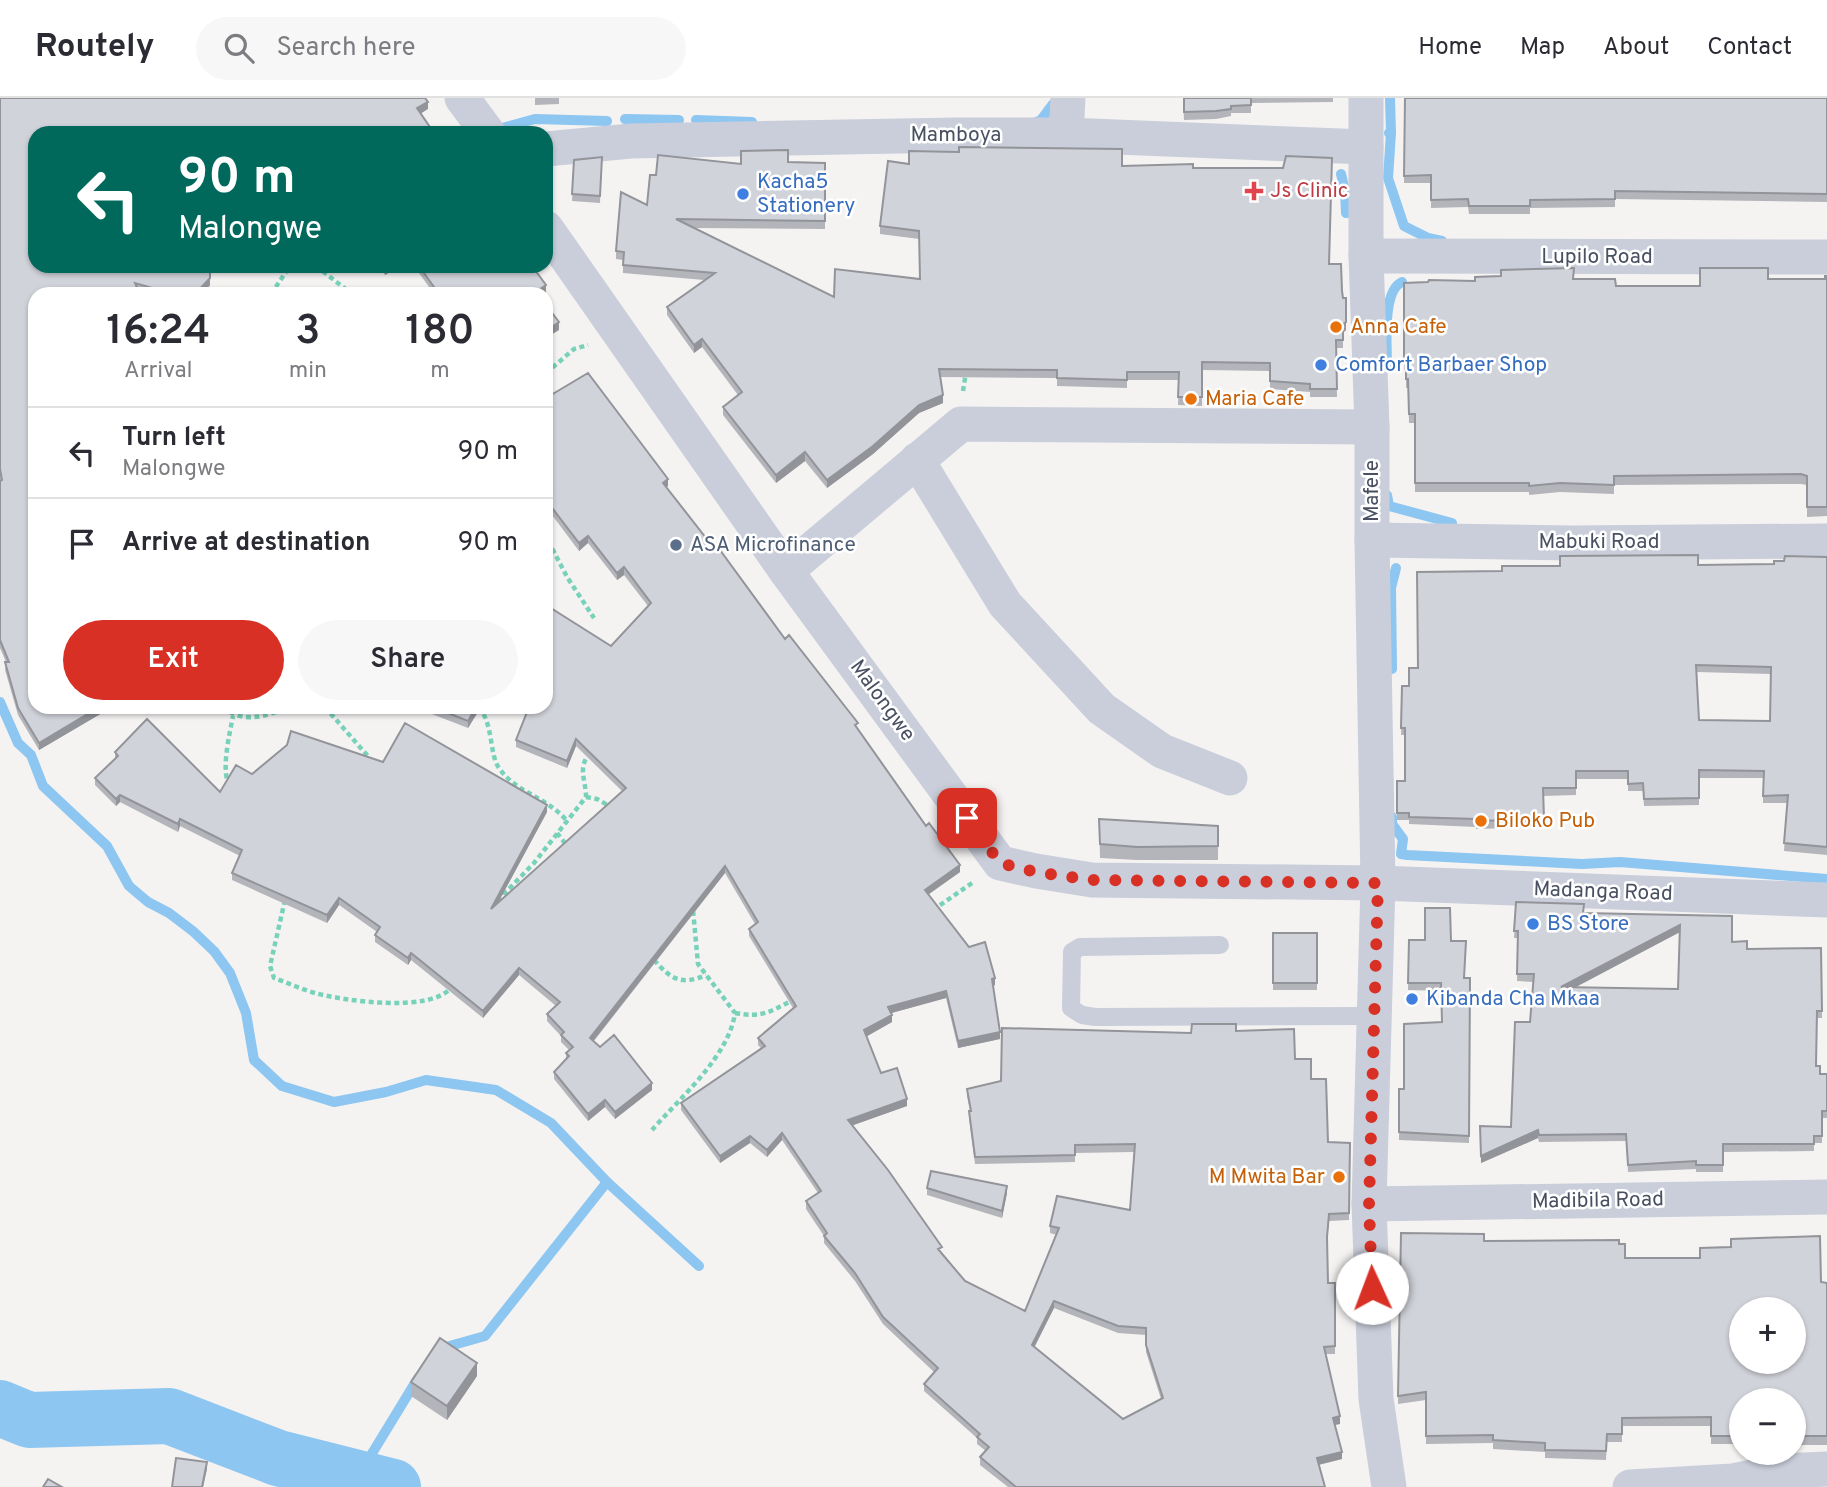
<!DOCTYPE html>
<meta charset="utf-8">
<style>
body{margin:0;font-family:Overpass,sans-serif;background:#f7f7f7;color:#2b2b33;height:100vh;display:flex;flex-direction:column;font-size:26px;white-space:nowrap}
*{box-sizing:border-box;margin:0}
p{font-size:23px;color:#7c7c81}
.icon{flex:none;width:38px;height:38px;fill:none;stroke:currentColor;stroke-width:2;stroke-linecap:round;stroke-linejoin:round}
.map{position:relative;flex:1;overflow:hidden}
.sheet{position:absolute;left:28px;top:189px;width:525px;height:427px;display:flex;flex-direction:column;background:#fff;border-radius:21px;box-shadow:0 2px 5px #0004}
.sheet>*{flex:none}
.guide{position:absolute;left:28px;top:28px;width:525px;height:147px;border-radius:21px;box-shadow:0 2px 5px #0004;background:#00695c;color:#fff;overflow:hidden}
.tools{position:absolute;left:1729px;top:1199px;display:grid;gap:14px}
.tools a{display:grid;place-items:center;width:77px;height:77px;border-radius:50%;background:#fff;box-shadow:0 2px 5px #0004;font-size:35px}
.pin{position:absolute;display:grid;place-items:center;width:60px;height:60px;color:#fff;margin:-30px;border-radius:14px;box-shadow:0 4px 10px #0006}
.me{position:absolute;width:77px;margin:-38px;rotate:358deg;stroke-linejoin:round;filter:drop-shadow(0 0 5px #0008)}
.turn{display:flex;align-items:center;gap:24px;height:147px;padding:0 35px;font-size:32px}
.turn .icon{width:91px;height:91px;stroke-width:2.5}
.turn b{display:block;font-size:49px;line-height:60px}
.eta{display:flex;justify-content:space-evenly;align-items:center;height:119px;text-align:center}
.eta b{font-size:42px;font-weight:600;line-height:49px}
.cta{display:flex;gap:14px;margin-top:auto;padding:14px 35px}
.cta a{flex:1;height:80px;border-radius:42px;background:#d93025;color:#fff;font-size:28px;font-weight:600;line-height:80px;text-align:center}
.cta a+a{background:#f7f7f7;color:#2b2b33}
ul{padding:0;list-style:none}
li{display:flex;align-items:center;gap:21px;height:91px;padding:0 35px;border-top:2px solid #e1e1e2}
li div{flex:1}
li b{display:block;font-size:26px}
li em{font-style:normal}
header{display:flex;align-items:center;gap:42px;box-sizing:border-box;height:98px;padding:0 35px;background:#fff;border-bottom:2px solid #e1e1e2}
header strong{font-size:33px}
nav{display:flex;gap:38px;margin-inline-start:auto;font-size:24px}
.search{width:490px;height:63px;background:#f7f7f7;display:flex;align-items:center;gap:18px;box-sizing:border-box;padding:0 24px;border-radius:38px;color:#7c7c81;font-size:26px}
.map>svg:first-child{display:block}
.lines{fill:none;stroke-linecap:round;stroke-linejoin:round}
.stream{stroke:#8dc6f0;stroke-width:10}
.river{stroke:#8dc6f0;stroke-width:56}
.path{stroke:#77d2b9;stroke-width:4.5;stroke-dasharray:5 3.5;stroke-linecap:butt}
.service{stroke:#c9ceda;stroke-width:18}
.minor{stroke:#c9ceda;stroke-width:35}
.wall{fill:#b4b5bb;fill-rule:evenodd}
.shaded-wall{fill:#929499}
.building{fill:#d1d3da;stroke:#929499;stroke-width:2;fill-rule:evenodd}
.route{stroke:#d93025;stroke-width:12;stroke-dasharray:0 21.6}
.health-dot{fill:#e0444e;stroke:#fff;stroke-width:2.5}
.shop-dot{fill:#3f7fe0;stroke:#fff;stroke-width:2.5}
.food-dot{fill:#e8710a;stroke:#fff;stroke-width:2.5}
.service-dot{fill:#5c6f8a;stroke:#fff;stroke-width:2.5}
.labels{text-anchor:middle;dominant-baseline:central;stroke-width:5;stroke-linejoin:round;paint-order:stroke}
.street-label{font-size:21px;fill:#495061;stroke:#fff}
.shop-label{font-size:21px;fill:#366cbe;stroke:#fff;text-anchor:start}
.health-label{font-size:21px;fill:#be3a42;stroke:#fff;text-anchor:start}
.food-label{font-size:21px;fill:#c56008;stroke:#fff;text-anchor:start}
.service-label{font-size:21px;fill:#4e5e75;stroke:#fff;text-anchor:start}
</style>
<header>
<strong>Routely</strong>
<div class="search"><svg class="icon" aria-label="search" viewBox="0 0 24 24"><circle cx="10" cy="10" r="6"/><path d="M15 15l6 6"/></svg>Search here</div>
<nav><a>Home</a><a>Map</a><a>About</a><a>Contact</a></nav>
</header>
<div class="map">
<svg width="1827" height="1389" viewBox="0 0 1827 1389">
<rect width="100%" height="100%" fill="#f5f3f2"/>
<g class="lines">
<g class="stream">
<polyline points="625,21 679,22"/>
<polyline points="696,22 752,24"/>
<polyline points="1034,25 1041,22 1053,6"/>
<polyline points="491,33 535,21 607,23"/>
<polyline points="1389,35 1391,35 1390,0"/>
<polyline points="1391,35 1388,80 1404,128 1428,140 1442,143"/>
<polyline points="1341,76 1345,93 1346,115 1354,114 1358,119"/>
<path d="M1387,267C1387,246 1382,193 1402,184"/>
<polyline points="1387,397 1389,408 1452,425"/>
<polyline points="1392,571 1391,490 1396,470"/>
<polyline points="0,604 18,645 31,657 43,688 107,748 129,788 148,804 169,815 194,834 214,853 230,875 246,915 254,962 282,988 334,1004 386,994 426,982 496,992 551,1025 607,1084 699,1168"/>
<polyline points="1392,719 1392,726 1403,741 1401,756 1407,757 1582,766 1620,764 1827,781"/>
<polyline points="439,1251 485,1238 607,1084"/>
<polyline points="357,1380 418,1280"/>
</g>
<polyline class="river" points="0,1310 29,1322 169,1318 278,1360 393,1389"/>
<g class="path">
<polyline points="316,168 352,196"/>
<polyline points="271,196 290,168"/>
<polyline points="546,275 574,251 588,247"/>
<polyline points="963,293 966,274"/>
<polyline points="546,445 553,452 567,479 594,520"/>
<path d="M223,609C242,626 266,619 288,609"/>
<polyline points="325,609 373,664"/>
<path d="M479,609C494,628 489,656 499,670C517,696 546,698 567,723"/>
<path d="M230,688C220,675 230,634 233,618"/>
<polyline points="586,699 597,701 611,709"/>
<polyline points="557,735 567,748"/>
<path d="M285,802L270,868L274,880C288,885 301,891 315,895C345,903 429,915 451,890"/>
<path d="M501,805L504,796L534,765L586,699C586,682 577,670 590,655"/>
<polyline points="933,812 975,783"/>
<path d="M654,862C671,881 681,888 706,877"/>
<path d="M735,915C763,920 769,914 793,902"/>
<path d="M652,1032C680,1000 729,958 735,915L698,866L693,812"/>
</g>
<polyline class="service" points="1220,847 1080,849 1072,854 1071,910 1082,917 1095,919 1374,918"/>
<g class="minor">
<polyline points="462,0 488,35"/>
<polyline points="1366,0 1366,158 1372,329 1372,442 1378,785 1369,1106 1376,1301 1389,1389"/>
<polyline points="1066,37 1068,0"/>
<polyline points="546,51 631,43 955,37 1066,37 1366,49"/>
<polyline points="546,130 786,473 1000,765 1036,773 1092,782 1378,785 1827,802"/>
<polyline points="1366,158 1827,159"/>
<polyline points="917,362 1005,506 1102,611 1162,653 1230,680"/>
<polyline points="1372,442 1571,445 1827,443"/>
<polyline points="786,473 961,326 1372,329"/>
<polyline points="1369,1106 1827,1099"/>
<polyline points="1630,1389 1733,1383 1782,1373 1827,1371"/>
</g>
</g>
<g class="wall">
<polygon points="0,0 428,11 35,35 210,187 202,196 148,196 138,193 35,609 102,609 102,615 39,652 18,617 5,572 6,564 0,550"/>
<polygon points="535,0 559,0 559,6 535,7"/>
<polygon points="1183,0 1333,0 1333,4 1251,5 1251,15 1231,15 1231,18 1216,21 1184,22"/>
<polygon points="1405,0 1827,0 1827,104 1615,101 1615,109 1530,110 1530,116 1469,116 1468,109 1431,110 1431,85 1404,85"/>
<polygon points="574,62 602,66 600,105 572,103"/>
<polygon points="788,64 825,65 825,131 693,130 834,199 920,181 919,141 880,136 880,128 909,66 1193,70 1330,166 1342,193 1346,232 1343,234 1343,250 1336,250 1337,299 1310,299 1310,294 1270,291 1270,273 1202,272 1202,308 1178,307 1179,282 1127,282 1127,290 1057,288 1057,280 940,279 943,305 919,315 873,356 827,390 805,363 776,385 723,317 723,309 738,297 702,249 694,255 667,217 667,209 704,182 623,175 623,162 616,161 616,153 647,107 656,77 741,66"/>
<polygon points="378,168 400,168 385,177"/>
<polygon points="414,168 518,168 546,194 543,196 434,196"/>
<polygon points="1827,178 1827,418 1807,419 1807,387 1801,386 1614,387 1614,396 1560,394 1529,397 1529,394 1415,394 1415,325 1409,325 1408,290 1406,290 1406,272 1404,272 1404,185 1574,181 1616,188 1700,188 1768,181 1825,181"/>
<path d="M546,300L668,388L666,389L785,541L858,632L960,774L928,796L995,887L993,888L1000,941L958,950L946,900L891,915L892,924L866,938L881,975L907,1008L853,1027L942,1155L965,1183L1025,1213L1057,1137L1050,1135V1128L1130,1112L1134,1054L1075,1055V1064L975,1066L969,1020V1013H970L967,998V991L1191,935L1236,933L1295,961L1311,981L1328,1044L1350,1045L1349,1122L1329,1123L1327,1145L1328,1185H1335V1256H1326L1340,1326L1335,1327L1342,1361L1319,1367L1325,1389H1008L980,1367V1359L986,1353L977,1346V1340L924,1293V1286L934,1274L883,1226L855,1183L824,1145V1138L806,1111V1103L818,1095L782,1042L767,1059L750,1045L720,1065L681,1012V1005L761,950L758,947V940L793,910L749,838V831L755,826L725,775L594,943L652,992L615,1021L605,1009L588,1023L554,981V974L566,961V955L569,952L561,944V938L547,923V916L556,908L519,877L483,920L411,862L408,867L375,844V837L377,834L339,807L327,825L232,782V775L240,758L180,728L178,734L120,704L116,708L95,687V680L115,661V654L220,694L252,676L383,664L547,714L498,804L623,694L576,648L567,670L516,649V642L528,612L522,609H546L611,548L648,508L624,477L617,482L588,445L579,453L546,409V396L548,394L546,392ZM1054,1210L1118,1235L1146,1237V1254L1161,1301L1123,1321L1034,1249Z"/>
<path d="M1827,459V757L1784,753L1787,705H1763V680H1699V707L1644,708L1643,693H1628V681H1576V697L1543,698L1544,729L1476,731V729L1409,726V722H1397V683H1405V637H1401L1402,588H1409L1502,473L1774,466L1784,463ZM1697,574L1770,576V623L1699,622Z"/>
<polygon points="424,609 481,609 468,630 424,613"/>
<polygon points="1099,721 1218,728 1218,762 1137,762 1100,760"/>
<path d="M1516,804L1583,815L1732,844L1747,851L1821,850L1822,920H1817L1816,968L1820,976H1827V1020H1822V1045H1814V1053L1723,1054V1074H1696V1071L1628,1074L1626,1043L1539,1044L1538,1040L1481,1065L1480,1028L1511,1029L1530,924L1533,884L1517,883L1518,840H1514ZM1680,834L1678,891L1574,889Z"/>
<rect x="1273" y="835" width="44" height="57"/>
<polygon points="1409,842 1451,843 1465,880 1470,880 1469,1045 1399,1042 1399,991 1404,991 1442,924 1441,893 1408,892"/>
<polygon points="927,1090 1007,1095 1002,1120 927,1097"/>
<polygon points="1401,1135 1484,1143 1619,1146 1625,1160 1827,1185 1827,1347 1794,1347 1794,1302 1741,1302 1741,1346 1711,1346 1711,1328 1622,1328 1622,1344 1607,1344 1606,1362 1545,1360 1545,1354 1493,1351 1493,1345 1426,1346 1426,1302 1398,1306"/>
<polygon points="477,1278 447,1322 411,1298 411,1284"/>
</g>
<g class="shaded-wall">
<polygon points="428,4 428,11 417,18 417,10"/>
<polygon points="388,168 400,168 385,177 385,170"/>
<polygon points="210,180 210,187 202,196 195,196"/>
<polygon points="546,187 546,194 543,196 536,196 536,194"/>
<polygon points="559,224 559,232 546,240 546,233"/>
<polygon points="1346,224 1346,232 1343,235 1343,226"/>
<polygon points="702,241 702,249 694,255 694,247"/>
<polygon points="943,297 943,305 919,315 873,356 827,390 827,382 919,307"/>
<polygon points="805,354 805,363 776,385 776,377"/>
<polygon points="668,381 668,388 663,392 663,385"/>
<polygon points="588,438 588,445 579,453 579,445"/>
<polygon points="624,469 624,477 617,482 617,475"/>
<polygon points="99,609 102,609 102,615 39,652 39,645"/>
<polygon points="476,609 481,609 468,630 468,623"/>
<polygon points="576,641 576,648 567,670 567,663"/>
<polygon points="120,697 120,704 116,708 116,701"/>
<polygon points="547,707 547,714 491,818 491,811"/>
<polygon points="180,721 180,728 178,734 178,726"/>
<polygon points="960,767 960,774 925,799 925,792"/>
<polygon points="725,768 725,775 590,947 590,940"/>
<polygon points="339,800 339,807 327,825 327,817"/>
<polygon points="1680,827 1680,834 1561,897 1561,889"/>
<polygon points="411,855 411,862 408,867 408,860"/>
<polygon points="519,870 519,877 483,920 483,913"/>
<polygon points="995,880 995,887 992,888 992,881"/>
<polygon points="946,893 946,900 888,916 888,909"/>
<polygon points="892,917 892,924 864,940 864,932"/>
<polygon points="1000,934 1000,941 958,950 958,943"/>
<polygon points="652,985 652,992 615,1021 615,1014"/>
<polygon points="907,1001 907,1008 848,1029 848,1022"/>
<polygon points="605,1002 605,1009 588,1023 588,1016"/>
<polygon points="1538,1032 1538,1040 1481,1065 1481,1058"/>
<polygon points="782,1035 782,1042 767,1059 767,1052"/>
<polygon points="750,1038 750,1045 720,1065 720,1058"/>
<polygon points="1007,1088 1007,1095 1002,1120 1002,1113"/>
<polygon points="1054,1203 1054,1210 1032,1254 1032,1247"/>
<polygon points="477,1265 477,1278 447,1322 447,1308"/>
<polygon points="1340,1318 1340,1326 1333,1327 1333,1320"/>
<polygon points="1342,1354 1342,1361 1317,1367 1317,1360"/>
<polygon points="207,1364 207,1371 203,1389 202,1389"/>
</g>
<g class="building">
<polygon points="0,0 425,0 428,4 417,10 434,35 35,35 35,168 210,168 210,180 195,196 173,196 135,185 140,196 35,196 35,609 99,609 39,645 18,610 5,564 9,564 0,542 0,383 2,382 0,371"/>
<polygon points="1184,0 1251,0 1251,7 1231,8 1231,11 1216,13 1184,14"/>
<polygon points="1405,0 1827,0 1827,96 1615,93 1615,101 1530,102 1530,108 1469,108 1468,101 1431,102 1431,77 1404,78"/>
<polygon points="959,49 1122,51 1122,68 1193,66 1193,70 1283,70 1286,58 1332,60 1329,166 1341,166 1342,193 1343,200 1346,200 1346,224 1343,226 1343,242 1336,242 1337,291 1310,291 1310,286 1270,283 1270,265 1202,264 1202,299 1178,299 1179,274 1127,274 1127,282 1057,280 1057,272 939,271 943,297 919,307 873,348 827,382 805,354 776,377 723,309 742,294 702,241 694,247 667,209 715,175 623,167 624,154 616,153 621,94 647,107 650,77 656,77 658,57 741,66 741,53 788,52 788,64 825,65 825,123 676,121 834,199 835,171 920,181 919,133 880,128 888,63 909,66 909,53 959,54"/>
<polygon points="602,59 600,98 572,96 574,62"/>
<polygon points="419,168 532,168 546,187 536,194 538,196 439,196"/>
<polygon points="1574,170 1573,181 1615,181 1616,188 1700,188 1700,170 1768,170 1768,181 1825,181 1825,178 1827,178 1827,409 1807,409 1807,378 1801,376 1614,378 1614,387 1560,385 1529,388 1529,385 1415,385 1415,316 1409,316 1408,281 1406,281 1406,262 1404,262 1404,185 1428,184 1429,182 1475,183 1475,179 1501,178 1501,172"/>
<polygon points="546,207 559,224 546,233"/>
<path d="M588,275L668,381L663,385L717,454L720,452L785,541L789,537L847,611L858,625L855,627L926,728L929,725L960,767L925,792L969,849L985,844L995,880L992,881L1000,934L958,943L946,893L888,909L892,917L864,932L881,975L897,970L907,1001L848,1022L888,1072L942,1149L938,1151L965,1183L1025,1213L1059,1130L1050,1128L1057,1098L1130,1112L1135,1046L1075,1047V1057L975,1059L969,1013H971L967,991L1001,983L1002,930L1191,935L1192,926H1236V933L1294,931L1295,961H1311V981H1326L1328,1044L1350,1045L1349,1115L1329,1116L1327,1139L1328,1185H1335V1248L1324,1249L1340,1318L1333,1320L1342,1354L1317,1360L1325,1389H1016L980,1359L989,1349L977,1339L980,1336L924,1286L938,1270L883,1219L855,1175L824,1138L827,1135L806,1103L821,1093L782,1035L767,1052L750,1038L720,1058L681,1005L765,948L758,940L796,908L749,831L758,824L725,768L590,940L600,949L614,937L652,985L615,1014L605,1002L588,1016L554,974L569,958L566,955L573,949L561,937L564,934L547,916L560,904L519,870L483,913L411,855L408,860L375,837L380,829L339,800L327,817L232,775L242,752L180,721L178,726L120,697L116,701L95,680L118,658L115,654L147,621L220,694L236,667L252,676L287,647L291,633L383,664L405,625L547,707L491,811L626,690L576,641L567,663L516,642L529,609H546V507L611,548L651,505L624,469L617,475L588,438L579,445L546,402V396L552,392L546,384V300ZM1054,1203L1118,1228L1146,1230V1247L1163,1300L1123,1321L1032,1247Z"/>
<path d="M1698,457V467L1774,466V463H1784L1785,458L1827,459V749L1784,745L1788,697L1763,698L1764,673L1699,672V700L1644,701L1643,685L1628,686V673H1576V690H1543L1544,721L1476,723V721L1409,719V715H1397V683H1405V630H1401L1402,588H1409V570H1418L1417,474L1502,473V468H1560V458ZM1696,567L1771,569L1770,623L1699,622Z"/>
<polygon points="433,609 476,609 468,623"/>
<polygon points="1099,721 1218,728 1218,748 1137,749 1100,746"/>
<path d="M1516,804L1584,806L1583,815L1732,818V844L1747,843V851L1821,850L1822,913H1817L1816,968H1820V976H1827V1013H1822V1038H1814V1046H1723V1067H1696V1063L1628,1067L1626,1036L1539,1037L1538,1032L1481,1058L1480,1028L1511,1029L1515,924H1530L1534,876H1517L1518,833H1514ZM1680,827L1678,891L1561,889Z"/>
<polygon points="1425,810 1450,810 1451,843 1466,843 1464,880 1470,880 1469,1038 1399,1034 1399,991 1404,991 1404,926 1442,924 1441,885 1408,885 1409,842 1425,842"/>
<rect x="1273" y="835" width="44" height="50"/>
<polygon points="931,1073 1007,1088 1002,1113 927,1090"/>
<path d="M1401,1135L1484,1136V1143L1619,1142V1146H1625V1160H1700V1150L1731,1149V1141L1820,1138L1821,1184L1827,1185V1338H1794V1302H1741V1338H1711V1319L1622,1320V1336H1607L1606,1353L1545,1352V1345L1493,1342V1337L1426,1338V1294L1398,1298ZM1741,1211H1794V1264H1741Z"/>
<polygon points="440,1240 477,1265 447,1308 411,1284"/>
<polygon points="176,1360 207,1364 202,1389 172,1389"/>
<polygon points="48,1381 62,1389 43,1389"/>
</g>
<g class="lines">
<polyline class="route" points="967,720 1000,765 1036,774 1092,782 1378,785 1369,1107 1372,1190"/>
</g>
<path class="health-dot" d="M1250.5 82.5h7v7h7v7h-7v7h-7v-7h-7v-7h7z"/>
<g class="shop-dot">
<circle cx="743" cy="96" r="7"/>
<circle cx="1321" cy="267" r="7"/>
<circle cx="1533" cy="826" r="7"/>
<circle cx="1412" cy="901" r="7"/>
</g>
<g class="food-dot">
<circle cx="1336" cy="229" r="7"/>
<circle cx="1191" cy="301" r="7"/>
<circle cx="1481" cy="723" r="7"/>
<circle cx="1339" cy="1079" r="7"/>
</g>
<circle class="service-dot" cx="676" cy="447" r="7"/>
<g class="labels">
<g class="street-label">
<text x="956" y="37">Mamboya</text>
<text x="1597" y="159">Lupilo Road</text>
<text transform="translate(1372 393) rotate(-90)">Mafele</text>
<text x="1599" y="444">Mabuki Road</text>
<text transform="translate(882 603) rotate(54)">Malongwe</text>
<text transform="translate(1603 794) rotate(2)">Madanga Road</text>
<text transform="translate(1598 1103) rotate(-1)">Madibila Road</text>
</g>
<g class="shop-label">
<text x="757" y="84">Kacha5<tspan x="757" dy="24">Stationery</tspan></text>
<text x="1335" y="267">Comfort Barbaer Shop</text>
<text x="1547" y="826">BS Store</text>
<text x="1426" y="901">Kibanda Cha Mkaa</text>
</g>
<g class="health-label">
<text x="1270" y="93">Js Clinic</text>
</g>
<g class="food-label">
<text x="1350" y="229">Anna Cafe</text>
<text x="1205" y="301">Maria Cafe</text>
<text x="1495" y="723">Biloko Pub</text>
<text x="1325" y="1079" text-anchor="end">M Mwita Bar</text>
</g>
<g class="service-label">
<text x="690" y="447">ASA Microfinance</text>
</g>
</g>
</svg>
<div class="tools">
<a>+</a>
<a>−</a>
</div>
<div class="pin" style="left:967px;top:720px;background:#d93025"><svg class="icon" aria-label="arrive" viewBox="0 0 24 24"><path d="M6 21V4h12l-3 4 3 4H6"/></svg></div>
<svg class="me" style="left:1372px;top:1190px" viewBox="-20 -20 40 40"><circle r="19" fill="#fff"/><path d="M0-13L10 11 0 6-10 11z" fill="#d93025"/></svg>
<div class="guide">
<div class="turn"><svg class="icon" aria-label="left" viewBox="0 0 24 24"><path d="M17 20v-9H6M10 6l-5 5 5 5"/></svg><div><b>90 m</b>Malongwe</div></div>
</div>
<section class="sheet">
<div class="eta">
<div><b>16:24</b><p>Arrival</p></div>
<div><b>3</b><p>min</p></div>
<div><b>180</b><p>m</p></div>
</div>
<ul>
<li><svg class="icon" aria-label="left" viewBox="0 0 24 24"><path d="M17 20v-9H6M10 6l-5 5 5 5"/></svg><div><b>Turn left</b><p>Malongwe</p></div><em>90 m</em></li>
<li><svg class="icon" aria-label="arrive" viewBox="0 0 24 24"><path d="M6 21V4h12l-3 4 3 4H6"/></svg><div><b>Arrive at destination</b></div><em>90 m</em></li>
</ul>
<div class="cta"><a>Exit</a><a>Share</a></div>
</section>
</div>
